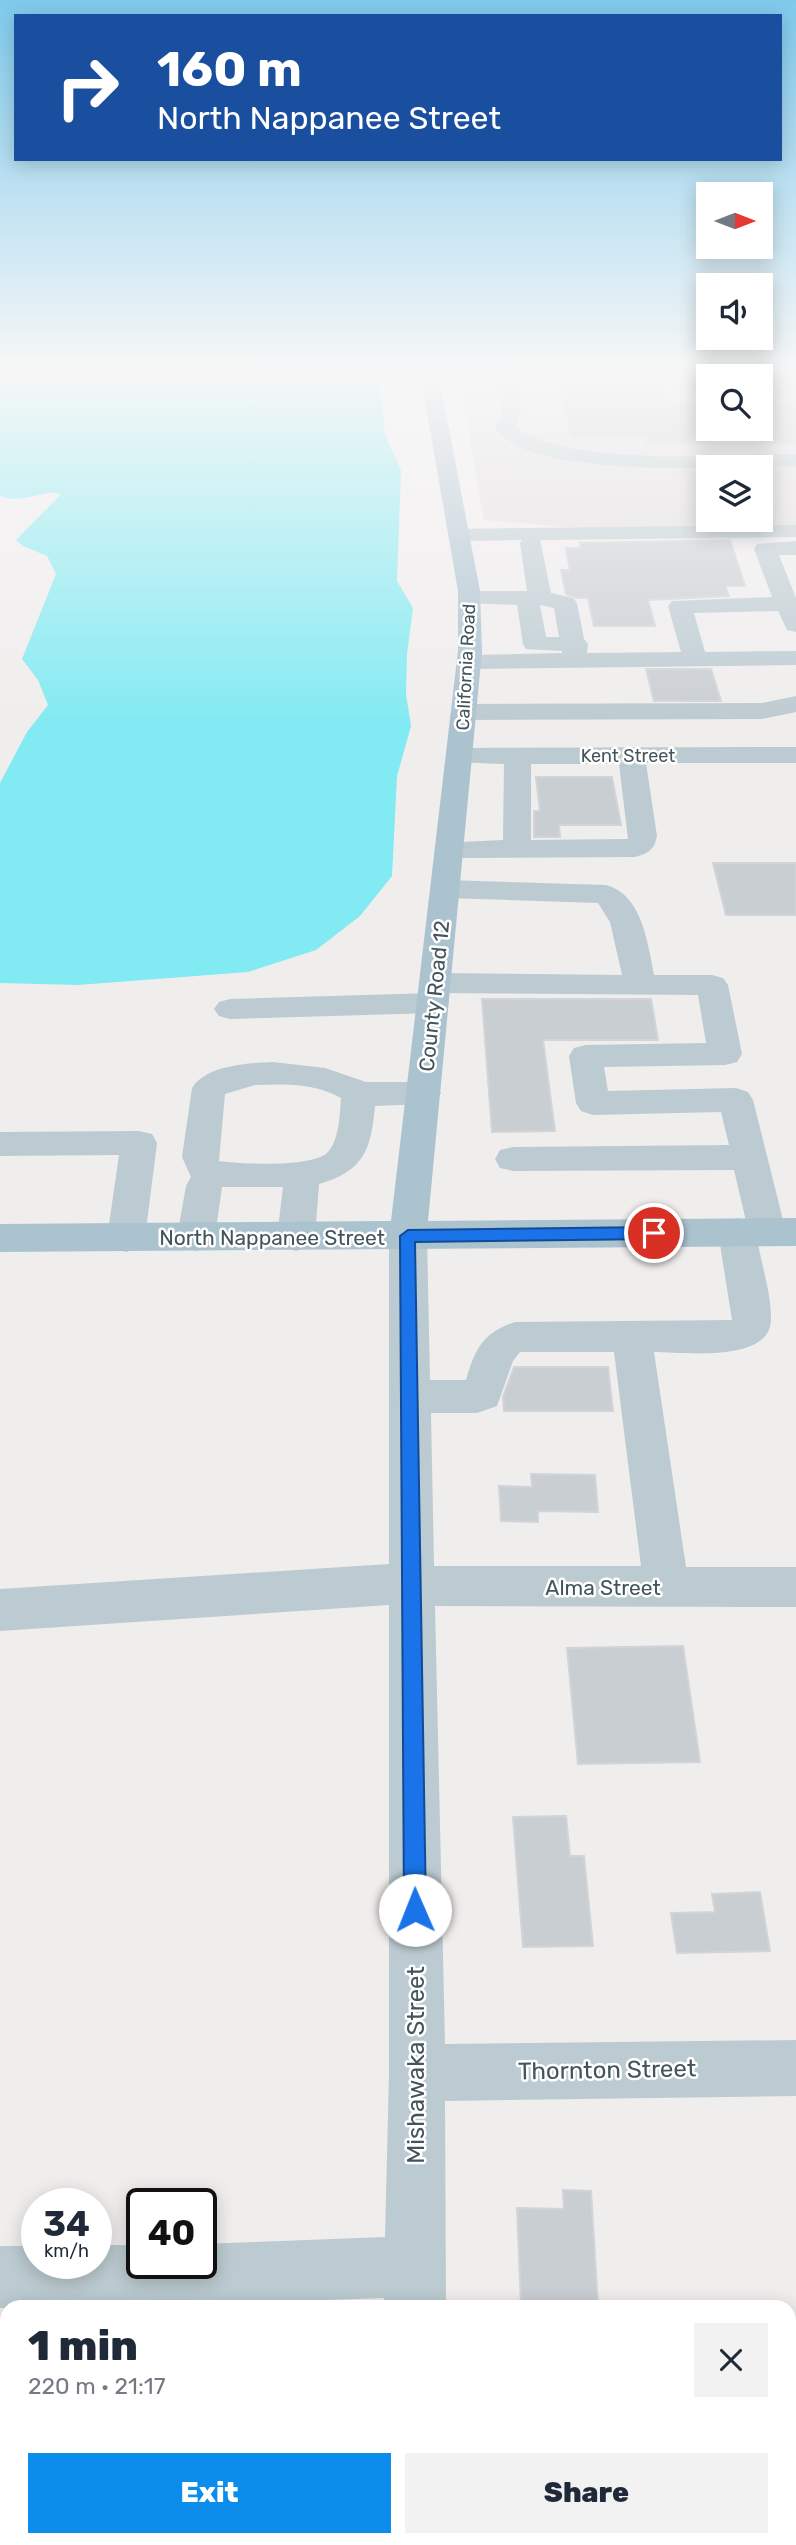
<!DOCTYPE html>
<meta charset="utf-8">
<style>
body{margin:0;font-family:Rubik,sans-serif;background:#f2f2f3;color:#1f2937;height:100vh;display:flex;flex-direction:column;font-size:26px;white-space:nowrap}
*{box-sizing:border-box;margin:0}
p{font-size:23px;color:#747a83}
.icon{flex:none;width:38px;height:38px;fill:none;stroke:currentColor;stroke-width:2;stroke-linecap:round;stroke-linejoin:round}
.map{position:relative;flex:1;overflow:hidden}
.sheet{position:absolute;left:0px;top:2300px;width:796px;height:247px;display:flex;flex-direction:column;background:#fff;border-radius:21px 21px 0 0;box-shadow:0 4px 18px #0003}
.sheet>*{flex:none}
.banner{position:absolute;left:14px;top:14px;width:768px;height:147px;border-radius:0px;box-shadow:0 4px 18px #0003;background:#1a4fa0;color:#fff;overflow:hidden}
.needle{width:46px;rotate:90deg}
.fabs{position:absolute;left:696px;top:182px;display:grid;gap:14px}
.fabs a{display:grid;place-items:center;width:77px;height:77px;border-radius:0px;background:#fff;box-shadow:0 4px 18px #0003;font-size:35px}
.speed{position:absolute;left:21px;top:2188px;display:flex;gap:14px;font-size:35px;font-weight:700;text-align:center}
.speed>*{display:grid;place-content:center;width:91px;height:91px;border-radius:50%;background:#fff;box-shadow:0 4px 18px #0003;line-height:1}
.speed small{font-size:18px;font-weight:400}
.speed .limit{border:4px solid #111;border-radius:10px;background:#fff;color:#111}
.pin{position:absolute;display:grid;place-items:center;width:60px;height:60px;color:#fff;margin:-30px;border:4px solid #fff;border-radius:50%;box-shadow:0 2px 7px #0007}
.me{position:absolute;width:77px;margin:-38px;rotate:359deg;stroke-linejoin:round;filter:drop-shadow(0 0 5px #0008)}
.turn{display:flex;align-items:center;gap:24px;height:147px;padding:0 28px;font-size:32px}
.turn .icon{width:91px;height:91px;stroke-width:2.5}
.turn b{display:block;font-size:49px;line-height:60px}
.round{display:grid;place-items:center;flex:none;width:74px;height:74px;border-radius:0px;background:#f2f2f3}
.head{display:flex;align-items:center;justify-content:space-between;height:119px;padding:0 28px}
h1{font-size:42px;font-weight:800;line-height:52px}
.primary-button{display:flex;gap:14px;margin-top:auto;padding:14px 28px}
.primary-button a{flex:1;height:80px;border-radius:0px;background:#0c8deb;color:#fff;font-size:28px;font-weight:800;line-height:80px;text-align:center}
.primary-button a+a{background:#f2f2f3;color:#1f2937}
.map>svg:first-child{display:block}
.education{fill:#e1dee0;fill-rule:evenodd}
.water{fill:#81eaf2}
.building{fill:#c9ced3;stroke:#d1d4d9;stroke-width:2}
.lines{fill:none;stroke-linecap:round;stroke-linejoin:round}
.minor{fill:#bccbd1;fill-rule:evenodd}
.major{fill:#abc2cf;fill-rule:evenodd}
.route{fill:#1a73e8;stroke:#114b97;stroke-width:2}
.labels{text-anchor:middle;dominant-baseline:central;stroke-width:5;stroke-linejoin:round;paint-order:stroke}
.far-street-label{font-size:18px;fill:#44545c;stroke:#fff}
.street-label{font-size:21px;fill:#44545c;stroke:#fff}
.near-street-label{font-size:24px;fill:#44545c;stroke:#fff}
</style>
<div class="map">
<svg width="796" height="2545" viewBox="0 0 796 2545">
<rect width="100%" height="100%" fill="#f0eded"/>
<path class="education" d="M458,372H796V527L579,528L484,520ZM709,376H761V429H709ZM709,467H761V520H709Z"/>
<path class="water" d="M0,372H380L385,435L401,470L397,581L413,608L407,654L406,694L411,726L397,776L392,876L360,916L316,950L248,972L78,985L0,983V783L27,732L48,705L38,680L22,659L56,574L47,556L23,546L16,540L61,494C45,488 24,505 0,496Z"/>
<g class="building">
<polygon points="573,372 658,372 669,403 709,402 709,443 647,444 645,436 571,437 560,382 575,382"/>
<rect x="761" y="402" width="35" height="41"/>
<polygon points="730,540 745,586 725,586 729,596 648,600 655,626 594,626 588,598 576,598 566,594 561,570 570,570 566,548 581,548 580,543"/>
<polygon points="646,669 711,669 721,701 654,701"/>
<polygon points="536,777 612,777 621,825 559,825 560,837 534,837 534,811 540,811"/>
<polygon points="713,863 796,863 796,915 726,915"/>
<polygon points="482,999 651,999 658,1040 543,1040 555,1131 492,1132"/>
<polygon points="514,1367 608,1367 613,1411 504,1411 503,1397"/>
<polygon points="531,1474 595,1475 598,1512 538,1511 538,1522 501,1521 499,1486 532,1487"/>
<polygon points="683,1646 700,1762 578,1764 567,1648"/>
<polygon points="566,1816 570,1856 584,1856 593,1946 523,1947 513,1817"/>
<polygon points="760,1892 770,1951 677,1953 671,1913 715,1912 712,1894"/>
<polygon points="563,2190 591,2191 598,2306 521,2305 517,2208 564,2209"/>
</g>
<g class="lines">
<g class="minor">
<path d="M500,372H518L521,412L515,427C571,467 726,455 796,454V466C734,467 533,480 495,429L503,412Z"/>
<polygon points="706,372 724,372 726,376 709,377"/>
<rect x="761" y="385" width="35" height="12"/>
<path d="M796,525V537L540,540L551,593L573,598L577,603L584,639L588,644L587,653L681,652L668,606L672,601L772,597L754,549L757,544L796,541V555H779L796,598V632L787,630L778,611L694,613L705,652L796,651V665L470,669L461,667L458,662L461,657L470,655L562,653V651L526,649L523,644L517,605L462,603L458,598L462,593L470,591H527L520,543L522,540L460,541L452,539L449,534L452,529ZM540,605L554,608L559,637H546Z"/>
<polygon points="796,696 796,712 762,719 465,720 456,717 452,712 456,707 465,704 762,703"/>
<path d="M796,747V763H646L657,836C654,850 649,853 635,857L450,858L440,855L436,849L440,843L503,840L504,764L452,762L448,756L452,750L461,748ZM531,764H619L628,839L531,840Z"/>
<path d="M446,880L606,885C642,894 648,944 654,975H712L723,978L728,985L742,1054L737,1062L725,1065L604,1067L608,1091L736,1088L748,1092L753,1100L786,1232L780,1242L767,1246L758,1243C762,1267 771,1293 771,1318C772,1364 684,1352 654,1352L686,1567H796V1607L435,1606L445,2044L796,2040V2096L445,2101L446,2306H384V2298L296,2301V2306H234V2304L0,2308V2246H37V2263H96V2245H142V2263H201V2244L385,2237L389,2073V1605L0,1631V1589L389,1564V1236L395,1226L408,1222L421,1226L427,1236L430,1380H466C475,1349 483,1332 515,1322L732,1320L718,1232L724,1222L737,1218L746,1221L734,1170L513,1171L500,1168L495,1159L500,1150L513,1147L729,1145L721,1112L593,1115L581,1111L576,1103L569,1056L574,1048L586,1045L706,1043L698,995L436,993L425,990L420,983L425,976L436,973L622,975L610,922L598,903L446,898L435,895L431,889L435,883ZM520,1352H614L641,1566H434L431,1413H477L497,1406L513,1361Z"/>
<polygon points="433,993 444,996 449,1003 444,1010 433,1013 230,1019 219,1016 214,1009 219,1002 230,999"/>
<path d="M273,1062L325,1068L366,1082H424L436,1085L441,1093L436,1101L424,1104L375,1106C371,1150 364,1171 319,1184L315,1237L309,1247L296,1251L283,1247L277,1237L283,1187H222L215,1237L209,1247L196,1251L183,1247L177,1237L186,1186L191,1177L182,1157L192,1088C206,1065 248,1063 273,1062ZM255,1085C284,1084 315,1083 341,1098C340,1114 339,1140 328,1152C313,1168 241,1164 219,1161L225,1094Z"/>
<polygon points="139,1131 152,1134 157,1143 145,1238 139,1248 126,1252 113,1248 107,1238 119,1155 0,1156 0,1132"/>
<rect x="221" y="2539" width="68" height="6"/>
<rect x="379" y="2539" width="68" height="6"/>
</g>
<polygon class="major" points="420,372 438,372 480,591 482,651 428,1221 796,1218 796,1246 0,1252 0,1224 391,1221 458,651 458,591"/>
</g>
<linearGradient id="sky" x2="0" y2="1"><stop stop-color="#7fcaec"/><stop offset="0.51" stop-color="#f8f7f7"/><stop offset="1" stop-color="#f8f7f7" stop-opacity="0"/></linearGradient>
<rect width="796" height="728" fill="url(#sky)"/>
<polygon class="route" points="654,1227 662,1233 654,1239 415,1242 426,1910 422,1918 415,1921 407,1918 404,1910 400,1236 408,1230"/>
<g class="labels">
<g class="far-street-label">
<text transform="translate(466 667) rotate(-87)">California Road</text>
<text x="628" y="756">Kent Street</text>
</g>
<g class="street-label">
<text transform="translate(434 996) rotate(-84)">County Road 12</text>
<text x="272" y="1237">North Nappanee Street</text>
<text x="603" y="1587">Alma Street</text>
</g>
<g class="near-street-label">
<text transform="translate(416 2065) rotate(-90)">Mishawaka Street</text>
<text transform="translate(607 2070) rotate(-1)">Thornton Street</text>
</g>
</g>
</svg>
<div class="fabs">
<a><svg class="needle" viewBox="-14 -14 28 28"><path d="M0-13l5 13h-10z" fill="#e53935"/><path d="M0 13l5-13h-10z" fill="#747a83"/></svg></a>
<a><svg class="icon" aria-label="sound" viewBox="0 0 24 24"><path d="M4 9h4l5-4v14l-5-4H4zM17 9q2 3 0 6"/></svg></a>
<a><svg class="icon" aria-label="search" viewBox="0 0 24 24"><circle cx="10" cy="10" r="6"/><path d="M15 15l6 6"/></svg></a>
<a><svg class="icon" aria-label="layers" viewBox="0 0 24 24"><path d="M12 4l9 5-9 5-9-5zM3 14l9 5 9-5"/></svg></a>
</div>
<div class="speed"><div>34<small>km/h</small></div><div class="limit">40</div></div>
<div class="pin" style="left:654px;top:1233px;background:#d93025"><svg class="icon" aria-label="arrive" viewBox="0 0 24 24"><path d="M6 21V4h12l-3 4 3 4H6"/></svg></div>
<svg class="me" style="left:415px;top:1910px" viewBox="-20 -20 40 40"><circle r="19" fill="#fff"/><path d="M0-13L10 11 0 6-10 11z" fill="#1a73e8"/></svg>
<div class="banner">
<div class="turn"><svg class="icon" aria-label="right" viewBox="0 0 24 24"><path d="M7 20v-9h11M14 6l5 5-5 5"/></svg><div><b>160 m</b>North Nappanee Street</div></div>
</div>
<section class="sheet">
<div class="head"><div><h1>1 min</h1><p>220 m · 21:17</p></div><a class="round"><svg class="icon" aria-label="close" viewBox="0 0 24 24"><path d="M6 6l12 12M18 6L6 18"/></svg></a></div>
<div class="primary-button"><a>Exit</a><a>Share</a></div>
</section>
</div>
